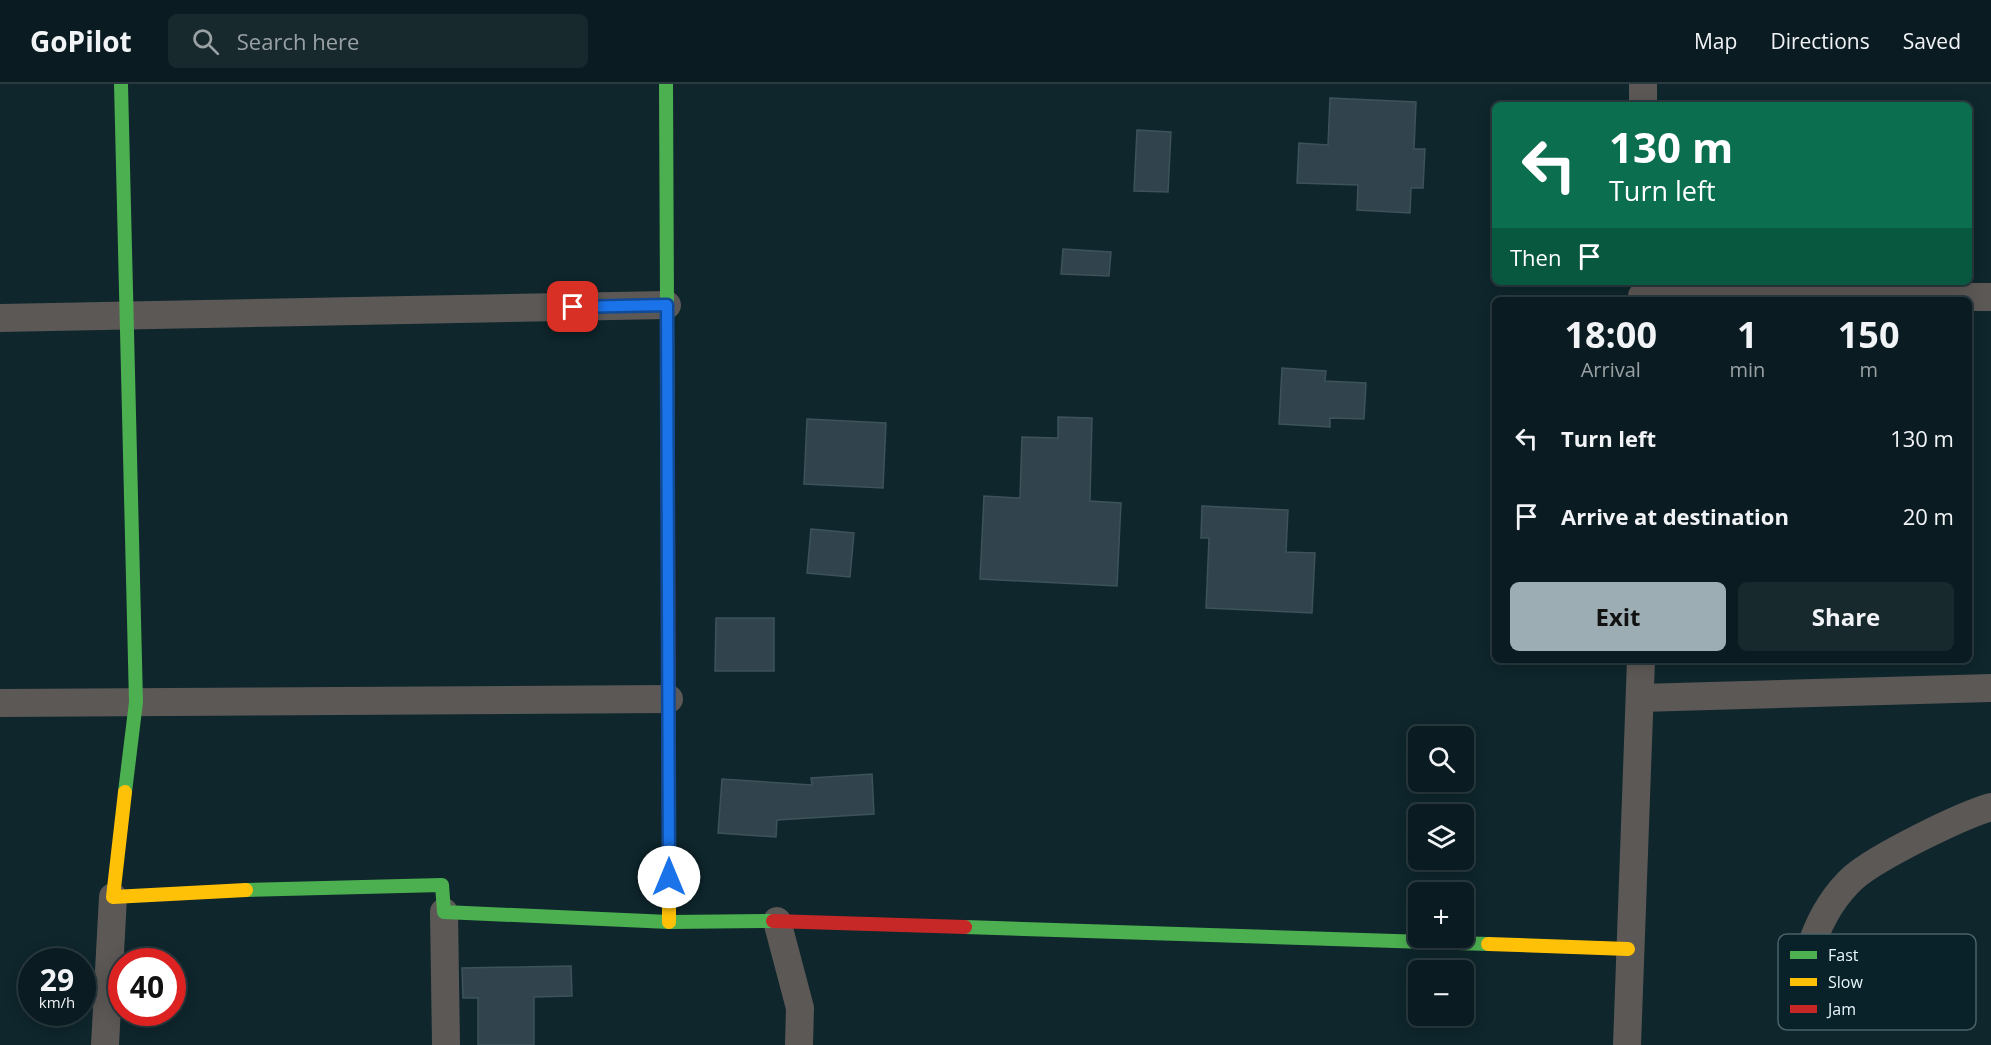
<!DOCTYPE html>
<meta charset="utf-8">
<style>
body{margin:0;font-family:"Open Sans",sans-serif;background:#18292e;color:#f1f3f6;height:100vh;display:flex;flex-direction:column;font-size:22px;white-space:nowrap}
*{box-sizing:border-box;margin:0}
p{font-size:20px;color:#99a1a5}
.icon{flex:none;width:33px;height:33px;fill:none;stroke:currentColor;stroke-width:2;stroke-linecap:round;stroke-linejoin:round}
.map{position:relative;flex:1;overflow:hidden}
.drawer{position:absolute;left:1492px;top:213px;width:480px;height:366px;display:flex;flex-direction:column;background:#0a1c21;border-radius:9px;box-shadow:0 3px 15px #0003,0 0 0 2px #2a3a3f}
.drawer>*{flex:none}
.top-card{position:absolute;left:1492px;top:18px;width:480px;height:183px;border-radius:9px;box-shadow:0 3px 15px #0003,0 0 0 2px #2a3a3f;background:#0b6e4f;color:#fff;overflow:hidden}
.tools{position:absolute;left:1408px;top:642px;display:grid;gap:12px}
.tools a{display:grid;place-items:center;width:66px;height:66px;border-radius:9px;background:#0a1c21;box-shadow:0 3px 15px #0003,0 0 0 2px #2a3a3f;font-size:30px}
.speed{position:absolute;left:18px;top:864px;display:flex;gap:12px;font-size:30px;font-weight:700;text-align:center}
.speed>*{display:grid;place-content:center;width:78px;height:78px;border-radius:50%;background:#0a1c21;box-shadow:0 3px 15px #0003,0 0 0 2px #2a3a3f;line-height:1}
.speed small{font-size:15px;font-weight:400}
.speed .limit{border:9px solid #d22;background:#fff;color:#111}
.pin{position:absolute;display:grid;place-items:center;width:51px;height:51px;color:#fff;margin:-26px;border-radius:12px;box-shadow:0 3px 9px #0006}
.me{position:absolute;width:66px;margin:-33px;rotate:0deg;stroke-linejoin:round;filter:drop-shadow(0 0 4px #0008)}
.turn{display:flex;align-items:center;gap:21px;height:126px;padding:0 18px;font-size:27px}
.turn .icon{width:78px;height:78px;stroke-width:2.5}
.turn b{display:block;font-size:42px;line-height:51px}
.then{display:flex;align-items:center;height:57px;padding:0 18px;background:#0003;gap:12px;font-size:22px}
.eta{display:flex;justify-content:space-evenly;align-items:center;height:102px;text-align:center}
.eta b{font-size:36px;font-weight:700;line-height:42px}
.button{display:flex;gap:12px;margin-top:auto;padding:12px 18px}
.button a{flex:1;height:69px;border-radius:9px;background:#9caeb3;color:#111;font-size:24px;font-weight:700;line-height:69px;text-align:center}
.button a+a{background:#18292e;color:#f1f3f6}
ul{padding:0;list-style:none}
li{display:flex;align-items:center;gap:18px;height:78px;padding:0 18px}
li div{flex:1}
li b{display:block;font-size:22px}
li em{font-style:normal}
header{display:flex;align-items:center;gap:36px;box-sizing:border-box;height:84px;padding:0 30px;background:#0a1c21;border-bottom:2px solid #2a3a3f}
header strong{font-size:28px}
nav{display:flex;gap:33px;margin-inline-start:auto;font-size:21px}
.search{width:420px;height:54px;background:#18292e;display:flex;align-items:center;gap:15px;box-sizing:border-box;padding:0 21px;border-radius:9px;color:#99a1a5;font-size:22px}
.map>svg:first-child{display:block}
.building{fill:#31444d;stroke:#3d525b;stroke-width:1.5}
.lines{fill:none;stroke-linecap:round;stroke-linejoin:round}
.street{stroke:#5c5856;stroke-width:28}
.fast{stroke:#4caf50;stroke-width:14}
.slow{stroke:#ffc107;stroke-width:14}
.jam{stroke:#c62828;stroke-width:14}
.route-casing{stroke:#114b97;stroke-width:15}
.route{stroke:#1a73e8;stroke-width:10}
.key{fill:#092229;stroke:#4c6268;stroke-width:1.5}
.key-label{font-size:16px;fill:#e9f7fc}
</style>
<header>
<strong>GoPilot</strong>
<div class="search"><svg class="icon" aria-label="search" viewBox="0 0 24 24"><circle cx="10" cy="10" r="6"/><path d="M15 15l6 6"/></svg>Search here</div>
<nav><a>Map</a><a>Directions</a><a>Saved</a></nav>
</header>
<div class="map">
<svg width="1991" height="961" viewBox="0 0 1991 961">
<rect width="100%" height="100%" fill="#0e262c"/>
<g class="building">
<polygon points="1330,14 1416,18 1414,65 1425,65 1423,104 1411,104 1410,129 1357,126 1358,101 1297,99 1299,59 1328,61"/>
<polygon points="1137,46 1171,48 1168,108 1134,107"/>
<polygon points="1063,165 1111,168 1109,192 1061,190"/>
<polygon points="1282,284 1326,287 1325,297 1366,299 1364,335 1330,334 1330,343 1279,340"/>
<polygon points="1058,333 1092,334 1090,417 1121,419 1117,502 980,495 984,412 1020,414 1022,353 1058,354"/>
<polygon points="807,335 886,339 883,404 804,400"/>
<polygon points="1202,422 1288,426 1286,468 1315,469 1312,529 1206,524 1209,454 1201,454"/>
<polygon points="811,445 854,449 850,493 807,489"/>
<polygon points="716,534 774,534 774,587 715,587"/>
<polygon points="872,690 874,730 777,736 776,753 718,749 722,695 812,701 811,694"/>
<polygon points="571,882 572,912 534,913 534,961 478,961 478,914 463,914 462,884"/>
</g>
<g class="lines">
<g class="street">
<polyline points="1643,21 1643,0"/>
<polyline points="1642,212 1991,213"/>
<polyline points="0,234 667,221"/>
<polyline points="1641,614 1991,604"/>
<polyline points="0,619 669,615"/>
<polyline points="444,828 446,961"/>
<polyline points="777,837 800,924 799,961"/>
<path d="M1812,859C1821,834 1834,811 1854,793C1879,772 1960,732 1991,723"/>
<polyline points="105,961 113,813"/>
<polyline points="1627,961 1641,576"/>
</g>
<g class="fast">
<polyline points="121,0 136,618 125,708"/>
<polyline points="666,0 668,441"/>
<polyline points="246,806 442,801 444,828 669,838 773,837"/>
<polyline points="965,843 1488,860"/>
</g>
<g class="slow">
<polyline points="125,708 113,813 246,806"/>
<polyline points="669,738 669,838"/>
<polyline points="1488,860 1628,865"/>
</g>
<g class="jam">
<polyline points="668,441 669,738"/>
<polyline points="773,837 965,843"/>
</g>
</g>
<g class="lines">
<defs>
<polyline id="route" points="573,223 667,221 669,793"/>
</defs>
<use href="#route" class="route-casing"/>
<use href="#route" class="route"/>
</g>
<rect x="1778" y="850" width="198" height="96" rx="9" class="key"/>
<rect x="1790" y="867" width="27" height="8" fill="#4caf50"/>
<rect x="1790" y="894" width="27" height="8" fill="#ffc107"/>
<rect x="1790" y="921" width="27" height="8" fill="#c62828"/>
<g class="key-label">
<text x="1828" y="877">Fast</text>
<text x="1828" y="904">Slow</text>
<text x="1828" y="931">Jam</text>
</g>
</svg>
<div class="tools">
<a><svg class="icon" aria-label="search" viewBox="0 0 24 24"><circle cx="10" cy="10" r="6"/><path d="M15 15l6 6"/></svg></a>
<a><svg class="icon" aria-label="layers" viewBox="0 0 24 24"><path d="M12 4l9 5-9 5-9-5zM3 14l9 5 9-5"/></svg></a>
<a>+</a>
<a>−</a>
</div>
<div class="speed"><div>29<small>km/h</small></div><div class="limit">40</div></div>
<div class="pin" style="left:573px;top:223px;background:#d93025"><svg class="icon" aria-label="arrive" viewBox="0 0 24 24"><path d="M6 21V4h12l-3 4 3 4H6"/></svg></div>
<svg class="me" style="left:669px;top:793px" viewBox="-20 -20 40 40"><circle r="19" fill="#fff"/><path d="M0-13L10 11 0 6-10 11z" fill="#1a73e8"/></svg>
<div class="top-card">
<div class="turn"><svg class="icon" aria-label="left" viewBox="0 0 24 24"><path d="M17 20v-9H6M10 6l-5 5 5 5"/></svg><div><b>130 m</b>Turn left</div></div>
<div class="then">Then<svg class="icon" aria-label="arrive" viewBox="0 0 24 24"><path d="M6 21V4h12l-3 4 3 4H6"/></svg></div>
</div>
<section class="drawer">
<div class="eta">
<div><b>18:00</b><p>Arrival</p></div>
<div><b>1</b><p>min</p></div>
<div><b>150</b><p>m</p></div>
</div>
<ul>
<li><svg class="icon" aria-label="left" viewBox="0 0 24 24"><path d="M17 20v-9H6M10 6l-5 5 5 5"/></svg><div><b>Turn left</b></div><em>130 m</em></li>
<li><svg class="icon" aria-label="arrive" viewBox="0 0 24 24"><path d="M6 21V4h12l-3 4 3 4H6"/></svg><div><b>Arrive at destination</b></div><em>20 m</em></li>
</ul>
<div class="button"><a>Exit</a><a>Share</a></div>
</section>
</div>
